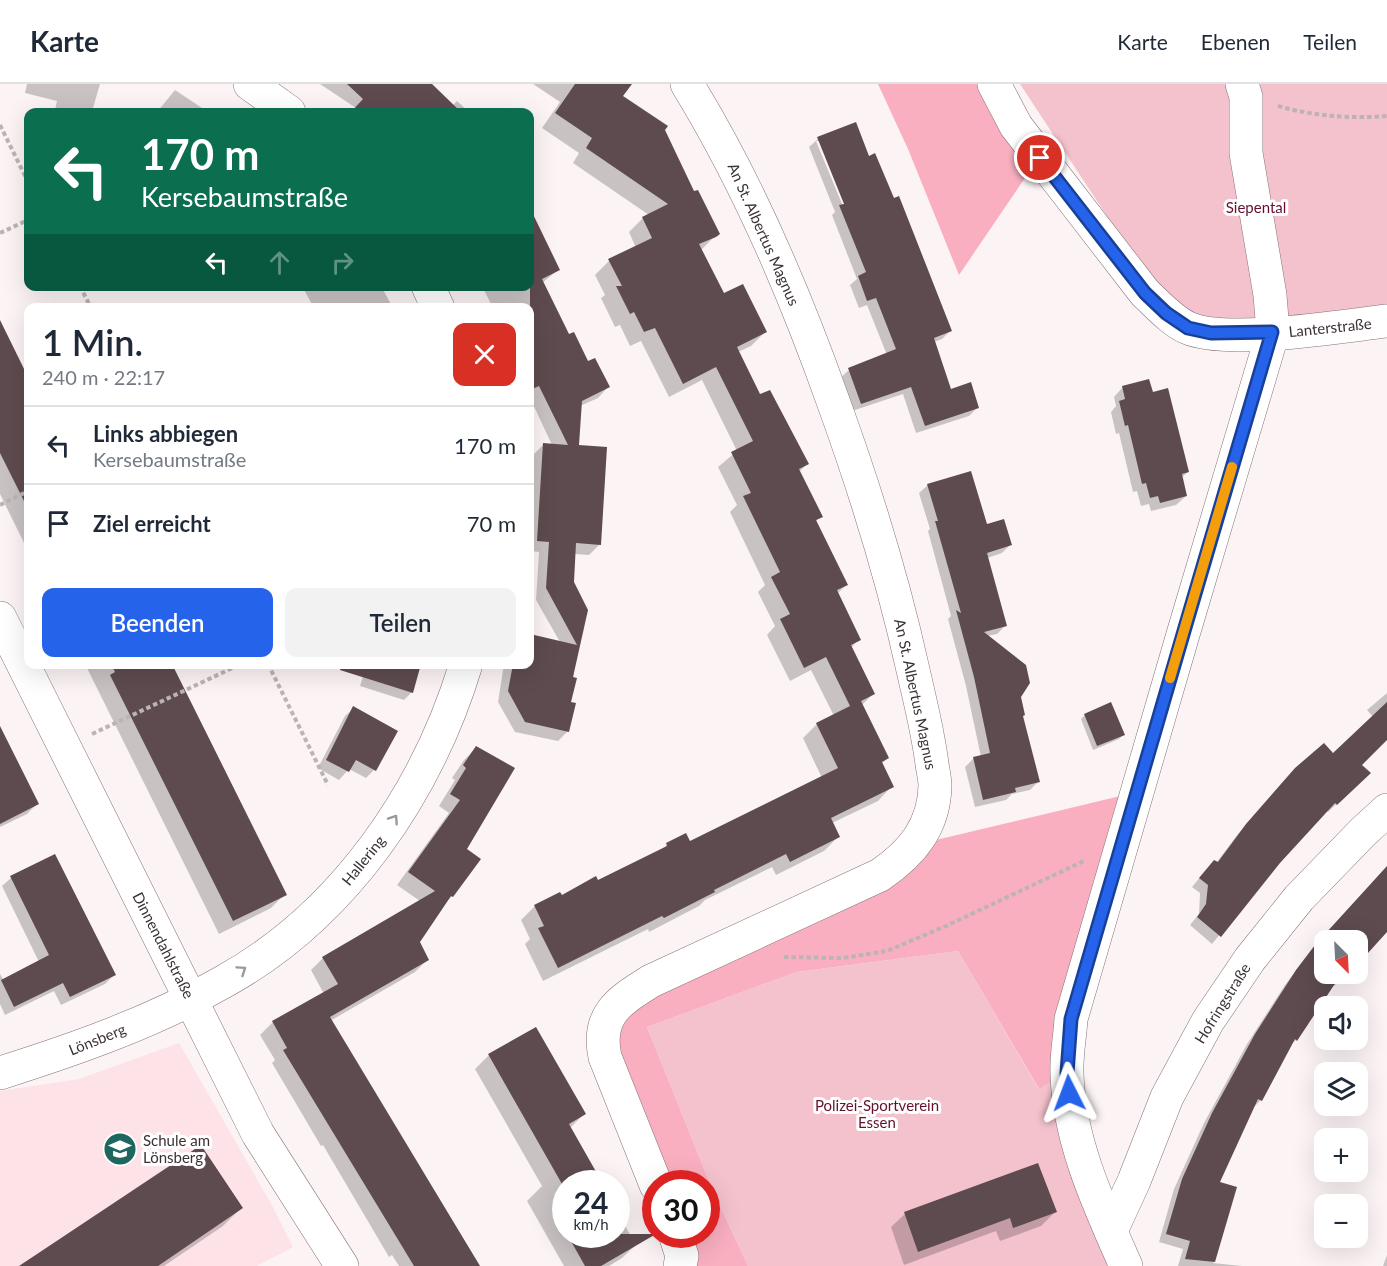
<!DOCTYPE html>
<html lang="de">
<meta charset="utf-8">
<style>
body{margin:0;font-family:Lato,sans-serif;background:#f2f2f3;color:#1f2937;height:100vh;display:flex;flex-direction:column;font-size:22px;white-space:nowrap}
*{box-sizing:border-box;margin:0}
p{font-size:20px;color:#747a83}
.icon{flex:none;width:33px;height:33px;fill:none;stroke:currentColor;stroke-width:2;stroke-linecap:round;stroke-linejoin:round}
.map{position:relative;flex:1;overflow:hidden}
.side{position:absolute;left:24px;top:219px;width:510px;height:366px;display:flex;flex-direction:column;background:#fff;border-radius:12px;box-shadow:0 6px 24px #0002}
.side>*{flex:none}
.banner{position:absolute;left:24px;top:24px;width:510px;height:183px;border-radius:12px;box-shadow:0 6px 24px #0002;background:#0b6e4f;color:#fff;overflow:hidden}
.needle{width:39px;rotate:156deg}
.controls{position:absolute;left:1314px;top:846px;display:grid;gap:12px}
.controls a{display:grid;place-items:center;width:54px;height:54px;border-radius:12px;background:#fff;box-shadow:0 6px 24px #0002;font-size:30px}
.speed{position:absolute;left:552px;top:1086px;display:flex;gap:12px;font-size:30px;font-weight:700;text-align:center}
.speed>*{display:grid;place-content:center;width:78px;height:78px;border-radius:50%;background:#fff;box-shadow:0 6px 24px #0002;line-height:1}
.speed small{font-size:15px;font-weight:400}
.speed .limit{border:9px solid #d22;background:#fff;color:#111}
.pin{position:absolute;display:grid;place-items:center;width:51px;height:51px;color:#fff;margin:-26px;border:3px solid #fff;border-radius:50%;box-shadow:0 2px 6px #0007}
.me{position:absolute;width:66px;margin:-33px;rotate:357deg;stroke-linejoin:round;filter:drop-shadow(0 0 4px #0008)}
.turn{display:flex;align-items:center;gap:21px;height:126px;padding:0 18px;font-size:27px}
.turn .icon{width:78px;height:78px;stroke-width:2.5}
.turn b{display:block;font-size:42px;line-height:51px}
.lanes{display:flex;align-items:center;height:57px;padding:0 18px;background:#0003;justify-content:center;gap:30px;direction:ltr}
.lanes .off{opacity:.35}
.round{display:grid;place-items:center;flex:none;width:63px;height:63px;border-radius:12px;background:#f2f2f3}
.summary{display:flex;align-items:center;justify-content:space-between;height:102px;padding:0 18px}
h1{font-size:36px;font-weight:600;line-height:45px}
.button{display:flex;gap:12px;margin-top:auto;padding:12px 18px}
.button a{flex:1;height:69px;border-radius:12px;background:#2563eb;color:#fff;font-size:24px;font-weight:600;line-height:69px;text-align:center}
.button a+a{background:#f2f2f3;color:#1f2937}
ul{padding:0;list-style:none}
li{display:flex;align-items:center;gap:18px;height:78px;padding:0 18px;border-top:2px solid #e0e1e3}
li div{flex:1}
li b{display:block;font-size:22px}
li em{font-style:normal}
header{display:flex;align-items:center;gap:36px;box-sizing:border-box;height:84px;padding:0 30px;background:#fff;border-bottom:2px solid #e0e1e3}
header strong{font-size:28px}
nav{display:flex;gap:33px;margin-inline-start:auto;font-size:21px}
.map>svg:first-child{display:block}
.built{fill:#fde3e8}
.green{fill:#f4c2cd}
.forest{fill:#f9afc0}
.shadow{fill:#0003;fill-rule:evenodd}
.building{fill:#5e4b4f}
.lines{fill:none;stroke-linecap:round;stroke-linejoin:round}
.minor-casing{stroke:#877276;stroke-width:34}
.path{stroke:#bcb3b4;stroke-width:4;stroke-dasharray:4.5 3;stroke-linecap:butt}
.minor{stroke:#fff;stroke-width:33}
.oneway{stroke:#9d9899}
.route-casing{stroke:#184099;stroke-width:15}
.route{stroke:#2563eb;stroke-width:10}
.slow{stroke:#f59e0b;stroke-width:10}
.labels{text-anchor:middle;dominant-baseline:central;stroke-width:6;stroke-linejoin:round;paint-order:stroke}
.park-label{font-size:15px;fill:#64102f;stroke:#fff}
.street-label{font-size:15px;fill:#3b3233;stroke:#fff}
.poi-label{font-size:15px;fill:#3b3233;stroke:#fff;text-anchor:start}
</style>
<header>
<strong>Karte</strong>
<nav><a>Karte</a><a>Ebenen</a><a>Teilen</a></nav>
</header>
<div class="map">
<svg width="1387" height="1182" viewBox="0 0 1387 1182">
<rect width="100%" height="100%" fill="#fcf3f4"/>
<polygon class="built" points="179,959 273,1123 293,1163 257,1182 0,1182 0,1007 79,995"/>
<g class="green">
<polygon points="1020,0 1387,0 1387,235 1211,247 1153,202"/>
<polygon points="958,867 1038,1004 1062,991 1119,1182 748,1182 711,1102 647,943 797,888"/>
</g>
<g class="forest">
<polygon points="878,0 982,0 1031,85 959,191 908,65"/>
<polygon points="1133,709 1062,991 1039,1005 958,867 797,888 647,943 711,1102 748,1182 690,1182 678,1151 706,1150 706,1100 658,1099 608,941 919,760"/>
</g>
<g class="shadow">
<polygon points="27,0 100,0 93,24 89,28 65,28 55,26 57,17 25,9"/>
<polygon points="320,0 430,0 452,22 457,17 469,28 352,28 356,24"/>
<polygon points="533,0 621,0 621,13 663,46 694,109 718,149 700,167 723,211 765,248 751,262 738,268 760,312 807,380 799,388 821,433 815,438 846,501 837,510 859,555 851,564 873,610 861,622 887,674 881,680 892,702 878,717 832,739 838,753 824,767 776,791 772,783 705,816 699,822 649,848 648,845 543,897 525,860 530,855 521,836 535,822 597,798 660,767 667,761 689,759 822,694 803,654 817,640 834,632 811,586 790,597 767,551 775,542 758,508 765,501 730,428 737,421 718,383 737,367 702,296 669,313 641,257 630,262 620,241 615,243 601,214 605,211 595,191 609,177 636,164 629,148 643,134 649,131 573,79 579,69 542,44 560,18"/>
<polygon points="175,6 208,28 157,28"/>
<path d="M855,40L868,74L951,246L942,255L934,258L950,307L978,323L969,332L916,349L903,310L852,327L840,294L849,286L887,271L867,221L859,224L850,201L857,195L832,131L835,128L809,63L818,55ZM816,57H820L848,126L845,127Z"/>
<polygon points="530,145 537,162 558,186 542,199 568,252 608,303 598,314 580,322 578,362 600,460 589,471 574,470 573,499 586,526 576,566 568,647 558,657 515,648 498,618 504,580 530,580 530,551 560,558 536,516 539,468 530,467 533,371 544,360 552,361 530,314 530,224 493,224 482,202 530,202"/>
<polygon points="302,202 381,202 393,224 314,224"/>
<polygon points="0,238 28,295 28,467 0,410"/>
<polygon points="1123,303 1188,388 1181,394 1186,412 1176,421 1151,427 1149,420 1141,422 1137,407 1133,408 1119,349 1116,350 1111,328 1116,322 1114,313"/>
<polygon points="928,401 1010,461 1002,469 987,474 1006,541 997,550 987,552 1020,613 1022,633 1038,698 1030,706 1012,710 1006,716 975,723 965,683 974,674 981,673 966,602 948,535 951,532 928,447 930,445 919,409"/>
<polygon points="85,580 170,580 285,810 271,824 219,850"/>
<polygon points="367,580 412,608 404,616 360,602"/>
<polygon points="1387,609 1387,654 1360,681 1369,689 1328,728 1327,727 1279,778 1212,860 1190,841 1199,830 1200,809 1192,803 1206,786 1216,779 1238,750 1287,695 1333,671 1373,633 1367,626"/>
<polygon points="354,624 374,686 366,694 349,685 339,696 318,684 345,632"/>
<polygon points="1085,631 1123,651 1119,655 1093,666 1081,635"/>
<polygon points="0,645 37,720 27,730 0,743"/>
<polygon points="477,663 465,765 452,812 443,821 418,858 427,876 415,888 330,937 480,1182 399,1182 392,1171 389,1173 323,1061 321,1062 272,979 275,976 260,951 273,938 324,910 311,886 323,874 420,817 397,801 449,729 439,722 455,696 452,694 464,676"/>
<polygon points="54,772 114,891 105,900 61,921 54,907 5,931 0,920 0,890 4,897 39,878 2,802 11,794"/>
<polygon points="1387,785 1387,845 1358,878 1358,856 1324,856 1324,890 1346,890 1334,902 1332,901 1296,956 1289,962 1261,1016 1253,1024 1218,1099 1235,1104 1213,1179 1242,1182 1178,1182 1183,1165 1159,1158 1174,1105 1204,1039 1247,960 1285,901 1307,872"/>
<polygon points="489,971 584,1030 570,1044 566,1100 566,1150 616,1150 616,1126 636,1161 622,1174 609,1182 564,1182 527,1117 542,1102 475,985"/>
<polygon points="1038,1081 1055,1128 1041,1142 1000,1157 996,1147 904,1181 891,1143 905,1130"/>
<polygon points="241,1124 223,1142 164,1182 21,1182"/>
<polygon points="1387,1171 1387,1182 1383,1182"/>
</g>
<g class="building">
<polygon points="347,0 432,0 461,28 351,28 363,15"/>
<polygon points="575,0 632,0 623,12 668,42 665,46 694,107 698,106 720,150 716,153 699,160 724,209 743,200 767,248 737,263 760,310 770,306 809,380 799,385 823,433 816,436 848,501 837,506 861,556 851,561 875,610 861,617 889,674 882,678 894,703 831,734 840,753 790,778 786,770 714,806 715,808 664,834 662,832 558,884 538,844 544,842 534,821 560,808 562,811 596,792 598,796 667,762 666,759 686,749 690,757 838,684 816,639 850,622 826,573 804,584 780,535 790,530 771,493 780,488 743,412 751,409 731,368 753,357 716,283 683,300 655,244 644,248 634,228 630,230 616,202 622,202 608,175 652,154 642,133 668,120 586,64 592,54 555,29"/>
<polygon points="856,38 869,72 875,69 894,114 899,112 952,247 934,254 951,305 971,298 979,324 925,342 911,303 861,320 848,284 896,265 876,214 867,217 858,192 866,188 839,121 844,120 817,53"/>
<polygon points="530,124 560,186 542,195 569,250 574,248 588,277 595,274 610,303 582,317 579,361 607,363 601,461 576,459 574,498 588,526 573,593 577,594 571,618 576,619 569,648 525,638 508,607 513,580 530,580 530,550 577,561 546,504 549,458 537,457 543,359 568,361 539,302 530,306"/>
<polygon points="0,236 28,293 28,425 0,369"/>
<polygon points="1149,295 1153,308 1168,304 1189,388 1182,390 1187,412 1160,419 1158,412 1150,414 1146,399 1142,400 1128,341 1125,342 1119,317 1125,315 1122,302"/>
<polygon points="971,387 987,440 1004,435 1012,461 987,469 1007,542 984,548 1026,581 1030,599 1021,613 1025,631 1023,632 1040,698 1015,704 1016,708 983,716 973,673 990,669 974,593 956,526 961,529 935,437 938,437 927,400"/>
<polygon points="111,580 172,580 287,811 233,837 110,591 115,588"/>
<polygon points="341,580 421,580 413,609 340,586"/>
<polygon points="1111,618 1125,651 1097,662 1084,630"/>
<polygon points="1387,618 1387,656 1362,681 1371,689 1337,721 1335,719 1280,779 1221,853 1197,833 1206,820 1208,801 1199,794 1214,776 1218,778 1246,740 1295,684 1324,659 1333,669"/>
<polygon points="353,622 398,647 376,687 356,676 349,688 326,676"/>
<polygon points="0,642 39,720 0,740"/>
<polygon points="476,662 515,684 467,765 481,775 453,813 451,812 420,858 429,876 330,933 480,1182 414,1182 283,966 287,964 272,937 338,900 322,873 435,807 408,788 460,716 450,710 466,684 463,681"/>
<polygon points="55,770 116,891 70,913 63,899 14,923 1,896 49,871 10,792"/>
<polygon points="1387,782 1387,848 1358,880 1358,856 1324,856 1324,890 1349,890 1344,895 1340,892 1297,957 1295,955 1262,1017 1258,1015 1220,1098 1237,1103 1215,1178 1185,1175 1190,1157 1166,1150 1182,1095 1212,1029 1255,950 1296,886 1315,861"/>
<polygon points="536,943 586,1030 569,1040 603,1100 562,1100 488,970"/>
<polygon points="201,1061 243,1124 158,1182 19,1182"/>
<polygon points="1038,1079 1057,1128 1013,1144 1010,1134 918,1168 904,1128"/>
<polygon points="567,1150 656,1150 601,1182 585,1182"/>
</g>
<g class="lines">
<defs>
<g id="minor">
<polyline points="250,0 289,28"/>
<path d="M994,0L1016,42L1145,209C1158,221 1172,237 1188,244C1227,261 1342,242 1387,237"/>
<polyline points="428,202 438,224"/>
<polyline points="0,534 258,1050 342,1182"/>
<path d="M0,989C76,965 153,938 223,898C343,832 427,709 466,580"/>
<path d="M656,1101L605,973C596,931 619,917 651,897L880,791C912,769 934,743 935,702C935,695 933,687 932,680C928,648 920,617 913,586C893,495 865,405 833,317C794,207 748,99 687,0"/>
<polyline points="1111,1147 1134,1097 1167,1013 1208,937 1250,875 1299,814 1363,748 1387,726"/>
<polyline points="675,1150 682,1172 680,1182"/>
<path d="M1126,1182C1099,1121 1069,1057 1067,990C1066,972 1070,953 1071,935L1184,547L1273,248L1270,211L1246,69V13L1242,0"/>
</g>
</defs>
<use href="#minor" class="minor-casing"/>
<g class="path">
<path d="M1278,22C1313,32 1351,35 1387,32"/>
<polyline points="0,41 28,98"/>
<polyline points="0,149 28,136"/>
<polyline points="80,202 91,224"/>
<polyline points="0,421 28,407"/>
<polyline points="268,580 328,701"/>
<polyline points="92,650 241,580"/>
<polyline points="784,873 843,874 887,867 946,842 1086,776"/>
</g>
<use href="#minor" class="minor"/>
</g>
<defs><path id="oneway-chevron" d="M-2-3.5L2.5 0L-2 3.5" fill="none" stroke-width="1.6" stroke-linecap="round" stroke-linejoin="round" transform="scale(1.5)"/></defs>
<g class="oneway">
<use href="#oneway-chevron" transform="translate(394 735) rotate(-56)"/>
<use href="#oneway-chevron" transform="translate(242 886) rotate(-34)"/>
</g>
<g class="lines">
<defs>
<polyline id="route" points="1040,74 1145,209 1166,229 1188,244 1211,249 1272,248 1184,547 1071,935 1067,989 1069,1009"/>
</defs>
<use href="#route" class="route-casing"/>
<use href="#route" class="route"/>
<polyline class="slow" points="1170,594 1232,383"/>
</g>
<defs>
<symbol id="school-disc" viewBox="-11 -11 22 22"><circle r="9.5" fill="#1d675f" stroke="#fff"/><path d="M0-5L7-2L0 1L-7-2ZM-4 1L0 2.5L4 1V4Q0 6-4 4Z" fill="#fff"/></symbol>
</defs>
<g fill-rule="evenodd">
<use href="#school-disc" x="101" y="1046" width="38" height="38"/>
</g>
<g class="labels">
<g class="park-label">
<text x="1256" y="123">Siepental</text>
<text x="877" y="1021">Polizei-Sportverein<tspan x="877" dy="17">Essen</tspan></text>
</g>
<g class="street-label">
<text transform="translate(764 150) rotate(66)">An St. Albertus Magnus</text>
<text transform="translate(1330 243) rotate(-6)">Lanterstraße</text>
<text transform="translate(916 610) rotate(78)">An St. Albertus Magnus</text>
<text transform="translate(363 776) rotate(-51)">Hallering</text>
<text transform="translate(164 861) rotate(63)">Dinnendahlstraße</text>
<text transform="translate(1222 919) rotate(-58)">Hofringstraße</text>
<text transform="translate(97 955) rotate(-22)">Lönsberg</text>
</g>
<g class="poi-label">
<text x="143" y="1056">Schule am<tspan x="143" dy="17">Lönsberg</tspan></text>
</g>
</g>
</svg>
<div class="controls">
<a><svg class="needle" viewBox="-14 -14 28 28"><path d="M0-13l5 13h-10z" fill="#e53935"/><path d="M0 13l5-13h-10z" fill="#747a83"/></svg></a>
<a><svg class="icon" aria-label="sound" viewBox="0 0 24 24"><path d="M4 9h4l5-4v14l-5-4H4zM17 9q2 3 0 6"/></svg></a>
<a><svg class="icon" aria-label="layers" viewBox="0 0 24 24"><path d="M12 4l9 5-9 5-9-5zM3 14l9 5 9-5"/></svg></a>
<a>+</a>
<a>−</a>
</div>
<div class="speed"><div>24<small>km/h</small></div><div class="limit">30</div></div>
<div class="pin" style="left:1040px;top:74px;background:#d93025"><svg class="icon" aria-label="arrive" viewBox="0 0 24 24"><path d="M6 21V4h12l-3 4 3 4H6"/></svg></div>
<svg class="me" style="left:1069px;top:1009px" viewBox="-20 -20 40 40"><path d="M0-17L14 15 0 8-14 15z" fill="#2563eb" stroke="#fff" stroke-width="4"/></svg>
<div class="banner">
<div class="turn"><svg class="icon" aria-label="left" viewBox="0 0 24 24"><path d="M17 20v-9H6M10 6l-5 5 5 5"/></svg><div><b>170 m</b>Kersebaumstraße</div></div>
<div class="lanes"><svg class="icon" aria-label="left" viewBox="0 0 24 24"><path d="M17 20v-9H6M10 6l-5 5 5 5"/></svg><svg class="icon off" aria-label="ahead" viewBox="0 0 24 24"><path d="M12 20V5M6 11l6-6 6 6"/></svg><svg class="icon off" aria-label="right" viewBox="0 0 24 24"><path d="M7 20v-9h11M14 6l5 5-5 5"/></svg></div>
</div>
<section class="side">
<div class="summary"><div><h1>1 Min.</h1><p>240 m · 22:17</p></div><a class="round" style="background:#d93025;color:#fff"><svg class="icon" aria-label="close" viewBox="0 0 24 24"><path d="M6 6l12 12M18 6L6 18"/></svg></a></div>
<ul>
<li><svg class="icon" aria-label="left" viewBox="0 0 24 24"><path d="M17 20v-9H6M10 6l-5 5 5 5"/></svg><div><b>Links abbiegen</b><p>Kersebaumstraße</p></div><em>170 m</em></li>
<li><svg class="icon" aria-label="arrive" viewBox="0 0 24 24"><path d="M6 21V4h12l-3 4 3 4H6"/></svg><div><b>Ziel erreicht</b></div><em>70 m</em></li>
</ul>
<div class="button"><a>Beenden</a><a>Teilen</a></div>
</section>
</div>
